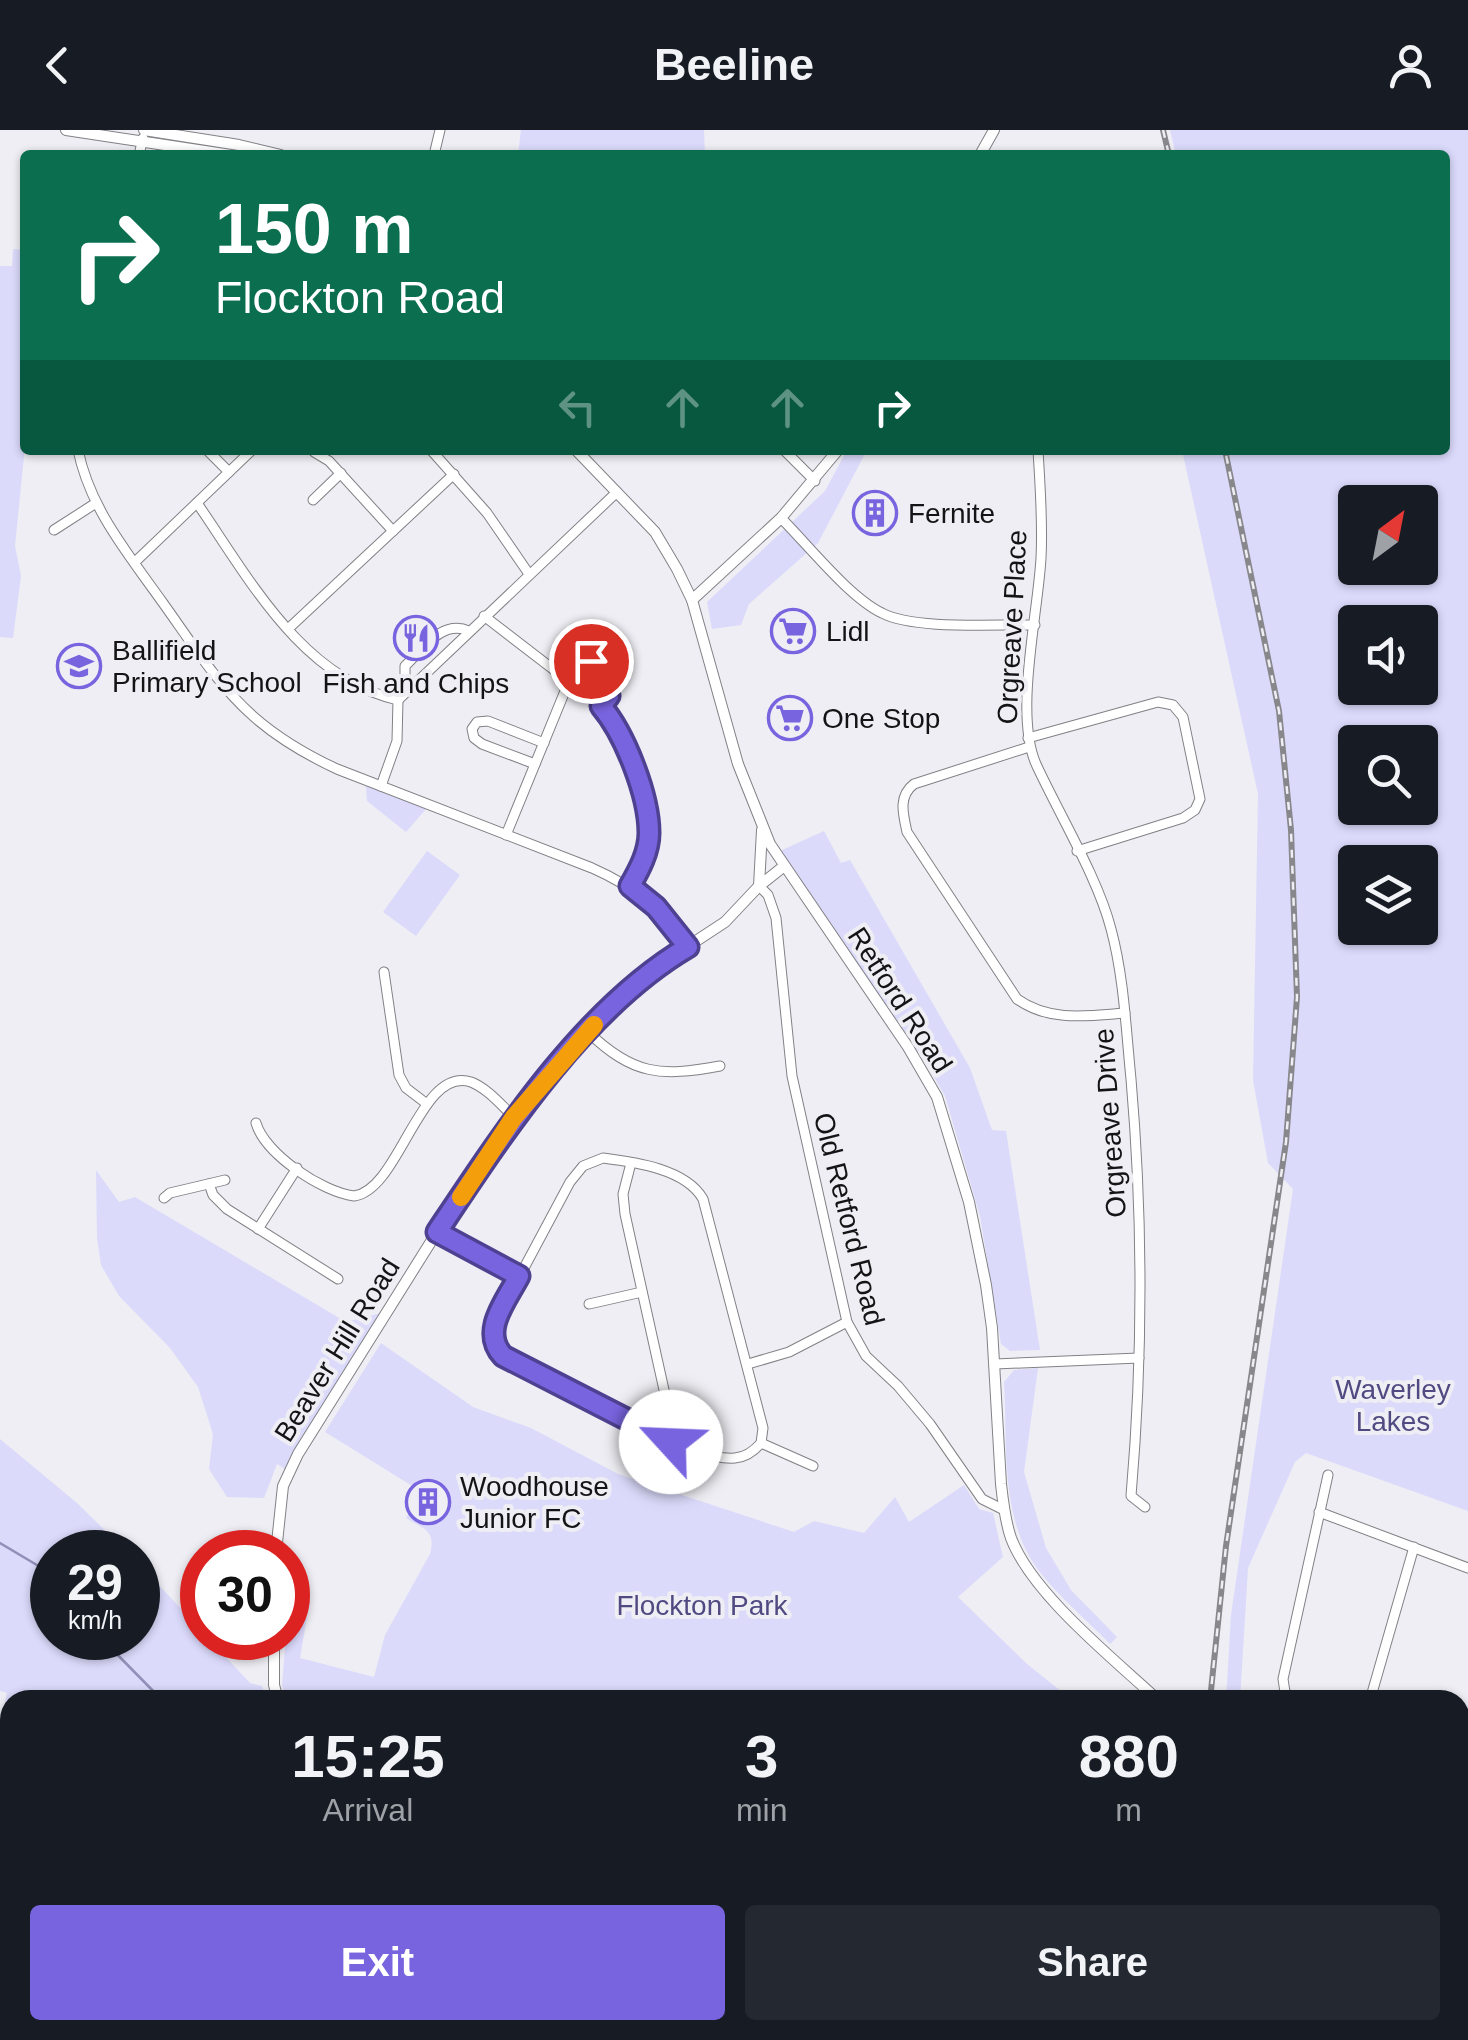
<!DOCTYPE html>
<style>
body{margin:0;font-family:Helvetica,sans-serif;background:#242831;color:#f1f3f6;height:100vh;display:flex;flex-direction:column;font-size:38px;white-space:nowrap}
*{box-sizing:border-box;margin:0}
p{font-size:32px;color:#9ea1a6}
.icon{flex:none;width:55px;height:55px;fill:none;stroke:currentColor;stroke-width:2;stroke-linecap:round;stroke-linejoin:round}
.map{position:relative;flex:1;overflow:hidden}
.sheet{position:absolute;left:0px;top:1560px;width:1470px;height:350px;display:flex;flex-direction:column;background:#171b24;border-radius:30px 30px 0 0;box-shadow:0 2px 8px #0004}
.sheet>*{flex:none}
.guide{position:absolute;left:20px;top:20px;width:1430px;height:305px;border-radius:10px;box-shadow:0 2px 8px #0004;background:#0b6e4f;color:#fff;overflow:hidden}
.needle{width:65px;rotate:32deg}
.fabs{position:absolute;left:1338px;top:355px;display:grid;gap:20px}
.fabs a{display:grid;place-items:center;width:100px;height:100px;border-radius:10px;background:#171b24;box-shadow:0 2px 8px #0004;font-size:50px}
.speed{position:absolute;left:30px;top:1400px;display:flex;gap:20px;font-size:50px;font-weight:700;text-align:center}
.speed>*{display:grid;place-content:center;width:130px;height:130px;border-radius:50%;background:#171b24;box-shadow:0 2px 8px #0004;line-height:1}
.speed small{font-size:25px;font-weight:400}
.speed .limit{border:15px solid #d22;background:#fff;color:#111}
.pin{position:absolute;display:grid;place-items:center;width:85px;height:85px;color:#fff;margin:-42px;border:5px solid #fff;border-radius:50%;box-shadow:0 2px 10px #0007}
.me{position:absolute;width:110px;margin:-55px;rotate:295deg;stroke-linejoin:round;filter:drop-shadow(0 0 8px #0008)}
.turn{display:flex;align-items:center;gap:35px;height:210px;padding:0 30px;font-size:45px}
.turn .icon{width:130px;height:130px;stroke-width:2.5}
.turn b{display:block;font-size:70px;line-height:85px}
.lanes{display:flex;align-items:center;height:95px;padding:0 30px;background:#0003;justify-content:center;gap:50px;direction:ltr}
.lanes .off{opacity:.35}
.eta{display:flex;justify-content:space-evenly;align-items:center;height:170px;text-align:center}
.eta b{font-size:60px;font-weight:800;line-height:70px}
.primary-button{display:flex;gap:20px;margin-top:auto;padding:20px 30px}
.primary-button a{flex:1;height:115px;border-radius:10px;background:#7964df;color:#fff;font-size:40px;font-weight:800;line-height:115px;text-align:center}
.primary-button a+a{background:#242831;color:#f1f3f6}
header{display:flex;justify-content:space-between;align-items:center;height:130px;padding:0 30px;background:#171b24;font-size:45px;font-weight:800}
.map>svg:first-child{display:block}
.green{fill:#dbdafb;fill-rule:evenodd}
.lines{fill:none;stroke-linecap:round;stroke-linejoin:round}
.stream{stroke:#928fb8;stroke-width:2.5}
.minor-casing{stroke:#818186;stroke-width:11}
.major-casing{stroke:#818186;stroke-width:12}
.minor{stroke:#fff;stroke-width:9}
.major{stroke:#fff;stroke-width:10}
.rail-casing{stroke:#88888c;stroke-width:6}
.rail{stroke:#eeeef4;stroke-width:2.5;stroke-dasharray:8;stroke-linecap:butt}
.route-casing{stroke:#4f4191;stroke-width:25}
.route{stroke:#7964df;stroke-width:18}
.slow{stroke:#f59e0b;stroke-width:18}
.labels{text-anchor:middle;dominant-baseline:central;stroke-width:8;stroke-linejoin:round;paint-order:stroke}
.poi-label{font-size:28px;fill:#141416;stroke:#eeeef4;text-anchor:start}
.street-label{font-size:28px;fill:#141416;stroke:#eeeef4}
.park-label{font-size:28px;fill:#514a82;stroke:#eeeef4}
</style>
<header><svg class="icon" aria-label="back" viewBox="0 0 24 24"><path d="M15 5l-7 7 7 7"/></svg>Beeline<svg class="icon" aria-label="person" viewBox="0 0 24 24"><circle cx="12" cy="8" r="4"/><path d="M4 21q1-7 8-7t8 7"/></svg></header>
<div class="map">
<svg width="1468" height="1910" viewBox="0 0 1468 1910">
<rect width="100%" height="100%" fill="#eeeef4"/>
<g class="green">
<polygon points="521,0 704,0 705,25 518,25"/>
<path d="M1170,0H1468V1381L1306,1323L1295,1332L1248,1438L1240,1570H1226L1231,1485L1293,1059L1268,1033L1253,950L1258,664L1182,320H1445V25H1176ZM1355,372H1420V438H1355ZM1355,492H1420V558H1355ZM1355,612H1420V678H1355ZM1355,732H1420V798H1355Z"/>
<polygon points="13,119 25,120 25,316 15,416 21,446 13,508 0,507 0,136 12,136"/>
<polygon points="847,320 867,320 818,413 749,474 741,495 712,499 707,472 825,361"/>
<polygon points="366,656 426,679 406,702 367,671"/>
<polygon points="824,701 841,733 850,730 970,938 992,1000 1006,1001 1040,1220 1010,1221 1001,1214 980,1086 945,966 921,925 780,721"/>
<polygon points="427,721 460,745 416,806 383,782"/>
<polygon points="96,1040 119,1072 135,1067 346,1192 381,1183 285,1339 277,1334 264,1368 227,1367 209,1339 213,1304 198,1257 170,1218 119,1166 101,1135 97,1108"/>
<path d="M381,1213L473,1277L531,1298L618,1344L794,1402L814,1391L864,1403L895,1367L909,1392L964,1355L979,1379L993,1383L1003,1427L958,1467L1027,1534L1072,1570H286L282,1555L288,1482L307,1487L300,1528L374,1547L385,1505L430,1424C436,1400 425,1400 406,1388L422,1362L325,1302Z"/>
<path d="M1038,1238L1024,1342L1046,1418L1071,1460L1117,1507L1110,1514C1087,1490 1059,1467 1039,1441C999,1389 1008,1313 1004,1252L1014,1240Z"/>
<polygon points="0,1309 77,1373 127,1422 52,1422 52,1508 138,1508 138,1433 202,1501 202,1508 208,1508 250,1553 262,1556 267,1570 10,1570 10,1579 4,1577 7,1563 0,1561"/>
</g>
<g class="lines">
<g class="stream">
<polyline points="0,1413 52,1444"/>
<polyline points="101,1508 162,1570"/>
<polyline points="1460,1880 1468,1880"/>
<polyline points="1146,1900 1153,1905"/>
</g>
<defs>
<g id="minor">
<polyline points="139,25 143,8"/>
<polyline points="434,25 440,0"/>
<path d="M78,320C90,379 129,425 163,473C191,512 217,554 253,586C279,609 307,625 337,639L592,738C637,758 658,777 688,817"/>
<polyline points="207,320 229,342"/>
<polyline points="431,320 487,383 529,444"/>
<polyline points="784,320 815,351"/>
<path d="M1038,320C1040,356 1043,392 1041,428C1038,484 1014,584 1036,634C1059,684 1098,748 1111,799C1124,847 1126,900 1131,949C1143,1088 1143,1227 1131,1366L1145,1377"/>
<polyline points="314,322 329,331 393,401"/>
<polyline points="313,370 341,343"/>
<path d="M197,373C249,448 301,548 398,570"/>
<path d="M781,388C808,415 849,467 882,483C914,500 996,494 1035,495"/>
<polyline points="54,400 96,373"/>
<polyline points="135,432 252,320"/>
<polyline points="484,486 601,576 621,605 642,665 649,702 645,725 630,756"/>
<polyline points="288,499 454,344"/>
<path d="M411,554L405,546V536C423,519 442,489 469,501"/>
<polyline points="398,570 617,362"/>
<polyline points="1028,608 1158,572 1173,575 1183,587 1200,669 1195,680 1183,688 1077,721"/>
<path d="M1029,617L914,654C898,666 903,684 907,702L1017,869C1049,892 1087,886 1125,883"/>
<polyline points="535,634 482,614 474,608 472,599 477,592 488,591 544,613"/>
<polyline points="381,656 397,611 398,570"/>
<path d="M506,705L565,561L591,531L602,536C606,551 615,565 601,576"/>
<polyline points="759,756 768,765 776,788 792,946 847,1192 866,1226 898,1256 930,1294 982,1369 1004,1380"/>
<polyline points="384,842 399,945 406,958 427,974"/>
<path d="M588,902C633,945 660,947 720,936"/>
<path d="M256,993C265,1024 322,1062 354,1066C400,1060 420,935 471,952C487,958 502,976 514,987"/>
<path d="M603,1028C635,1032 686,1039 703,1069L763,1298L761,1313C754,1321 746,1327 735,1328C681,1332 554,1253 503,1226L495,1216L493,1196L570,1052L583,1036Z"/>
<polyline points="631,1033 623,1064 625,1084 672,1296 671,1312"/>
<polyline points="209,1054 213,1065 227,1079 338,1149"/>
<polyline points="164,1068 170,1063 225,1050"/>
<polyline points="258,1099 297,1038"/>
<polyline points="437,1102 519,1146"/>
<polyline points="589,1174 642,1162"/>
<polyline points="748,1234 789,1222 847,1192"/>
<polyline points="995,1234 1139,1228"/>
<polyline points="761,1313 813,1336"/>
<polyline points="1319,1382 1468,1438"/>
<polyline points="1294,1570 1285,1562 1283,1549 1328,1345"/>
<polyline points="1370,1570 1414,1417"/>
<polyline points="1460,1620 1468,1594"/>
<polyline points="1460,1680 1468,1685"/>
<polyline points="201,1900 201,1910"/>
<polyline points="503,1900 520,1910"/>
<polyline points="566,1900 588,1910"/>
<polyline points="630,1900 638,1910"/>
<polyline points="1001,1900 1020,1910"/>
<polyline points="1422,1900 1426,1910"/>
<polyline points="80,1910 98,1900"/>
<polyline points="324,1910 325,1900"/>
<polyline points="490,1910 492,1900"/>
</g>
<g id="major">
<polyline points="66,0 231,25"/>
<polyline points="144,0 239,15 281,25"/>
<polyline points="980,25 994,0"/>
<path d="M576,320L655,402L677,439L692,470L738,634L770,714L908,917L937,967L969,1072L986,1155L992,1198L1001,1354C1003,1372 1005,1391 1011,1408C1032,1464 1114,1529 1158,1570"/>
<polyline points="692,470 781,388 838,320"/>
<polyline points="759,756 762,700"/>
<polyline points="276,1422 283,1356 298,1324 437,1102 514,987 615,871 661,834 725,792 759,756 783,737"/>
<polyline points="274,1508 274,1555 278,1570"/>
<polyline points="1460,1795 1468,1800"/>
<polyline points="376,1900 378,1910"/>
</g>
</defs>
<use href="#minor" class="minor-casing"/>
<use href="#major" class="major-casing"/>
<use href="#minor" class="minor"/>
<use href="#major" class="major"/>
<defs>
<g id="rail">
<polyline points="1163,0 1169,25"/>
<polyline points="1210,1570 1226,1416 1286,1012 1297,867 1291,700 1279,581 1225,320"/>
<polyline points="1224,1900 1225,1910"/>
</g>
</defs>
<use href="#rail" class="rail-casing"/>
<use href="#rail" class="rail"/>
</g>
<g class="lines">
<defs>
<path id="route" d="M591,531L602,536L609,566L601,576C625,604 649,666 649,703C649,722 639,740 630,756L656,777L688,817C584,878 503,1003 437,1102L519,1146C506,1171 480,1201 503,1226L671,1312"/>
</defs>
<use href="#route" class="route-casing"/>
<use href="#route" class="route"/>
<polyline class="slow" points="461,1067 514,987 594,895"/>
</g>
<defs>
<symbol id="building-ring" viewBox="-11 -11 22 22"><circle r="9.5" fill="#eeeef4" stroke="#7964df" stroke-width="1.5"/><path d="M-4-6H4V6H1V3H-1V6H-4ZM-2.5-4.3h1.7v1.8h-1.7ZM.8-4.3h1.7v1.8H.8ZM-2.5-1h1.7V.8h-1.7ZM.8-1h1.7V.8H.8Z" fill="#7964df"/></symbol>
<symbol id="supermarket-ring" viewBox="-11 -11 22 22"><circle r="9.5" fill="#eeeef4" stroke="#7964df" stroke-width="1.5"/><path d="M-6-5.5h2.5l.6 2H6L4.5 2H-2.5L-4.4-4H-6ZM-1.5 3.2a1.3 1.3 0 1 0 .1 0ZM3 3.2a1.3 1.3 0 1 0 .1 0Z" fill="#7964df"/></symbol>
<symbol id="restaurant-ring" viewBox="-11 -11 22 22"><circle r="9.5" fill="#eeeef4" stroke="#7964df" stroke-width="1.5"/><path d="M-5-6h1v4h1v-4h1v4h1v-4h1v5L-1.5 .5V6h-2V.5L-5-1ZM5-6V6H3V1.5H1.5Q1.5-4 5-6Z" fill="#7964df"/></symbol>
<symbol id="school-ring" viewBox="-11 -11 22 22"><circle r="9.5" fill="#eeeef4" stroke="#7964df" stroke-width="1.5"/><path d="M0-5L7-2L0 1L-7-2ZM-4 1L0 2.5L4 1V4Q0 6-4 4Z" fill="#7964df"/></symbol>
</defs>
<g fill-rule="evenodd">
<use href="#building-ring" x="850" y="358" width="50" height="50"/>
<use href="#supermarket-ring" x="768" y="476" width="50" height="50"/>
<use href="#restaurant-ring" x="391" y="483" width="50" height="50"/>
<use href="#school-ring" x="54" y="511" width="50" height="50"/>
<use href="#supermarket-ring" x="765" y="563" width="50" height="50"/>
<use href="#building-ring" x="403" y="1347" width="50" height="50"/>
</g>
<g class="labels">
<g class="poi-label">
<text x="908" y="383">Fernite</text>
<text x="826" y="501">Lidl</text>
<text x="112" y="520">Ballifield<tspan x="112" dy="32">Primary School</tspan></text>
<text x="416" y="553" text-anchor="middle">Fish and Chips</text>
<text x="822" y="588">One Stop</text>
<text x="460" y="1356">Woodhouse<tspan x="460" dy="32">Junior FC</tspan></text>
</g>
<g class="street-label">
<text transform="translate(1012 497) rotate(-87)">Orgreave Place</text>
<text transform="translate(900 870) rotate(57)">Retford Road</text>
<text transform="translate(1110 993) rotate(-94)">Orgreave Drive</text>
<text transform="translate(849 1089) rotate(76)">Old Retford Road</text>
<text transform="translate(337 1220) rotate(-58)">Beaver Hill Road</text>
</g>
<g class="park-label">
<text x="1393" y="1259">Waverley<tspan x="1393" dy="32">Lakes</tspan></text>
<text x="702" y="1475">Flockton Park</text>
</g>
</g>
</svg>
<div class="fabs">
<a><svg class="needle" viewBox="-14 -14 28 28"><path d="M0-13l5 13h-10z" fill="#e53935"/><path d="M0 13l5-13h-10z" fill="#9ea1a6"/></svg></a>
<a><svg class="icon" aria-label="sound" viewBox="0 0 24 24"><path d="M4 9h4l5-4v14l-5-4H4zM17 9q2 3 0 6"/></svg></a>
<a><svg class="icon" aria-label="search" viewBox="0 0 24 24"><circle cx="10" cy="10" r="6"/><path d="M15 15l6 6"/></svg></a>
<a><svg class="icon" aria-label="layers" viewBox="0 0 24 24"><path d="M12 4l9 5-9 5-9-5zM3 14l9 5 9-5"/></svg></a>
</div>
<div class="speed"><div>29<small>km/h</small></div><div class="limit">30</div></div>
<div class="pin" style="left:591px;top:531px;background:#d93025"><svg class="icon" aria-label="arrive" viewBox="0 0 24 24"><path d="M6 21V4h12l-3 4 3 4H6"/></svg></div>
<svg class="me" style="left:671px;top:1312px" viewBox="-20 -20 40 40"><circle r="19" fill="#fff"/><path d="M0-13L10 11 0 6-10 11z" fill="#7964df"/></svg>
<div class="guide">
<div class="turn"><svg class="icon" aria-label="right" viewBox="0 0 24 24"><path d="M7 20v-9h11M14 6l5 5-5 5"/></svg><div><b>150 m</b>Flockton Road</div></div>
<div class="lanes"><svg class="icon off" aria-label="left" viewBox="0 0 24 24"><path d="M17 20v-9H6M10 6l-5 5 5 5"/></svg><svg class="icon off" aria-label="ahead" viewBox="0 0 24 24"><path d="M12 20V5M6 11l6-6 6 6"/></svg><svg class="icon off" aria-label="ahead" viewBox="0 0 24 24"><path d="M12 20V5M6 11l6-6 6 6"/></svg><svg class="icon" aria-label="right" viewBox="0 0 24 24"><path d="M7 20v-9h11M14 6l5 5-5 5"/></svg></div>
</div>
<section class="sheet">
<div class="eta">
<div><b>15:25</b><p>Arrival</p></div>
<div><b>3</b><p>min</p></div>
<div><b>880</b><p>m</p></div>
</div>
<div class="primary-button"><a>Exit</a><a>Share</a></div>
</section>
</div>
